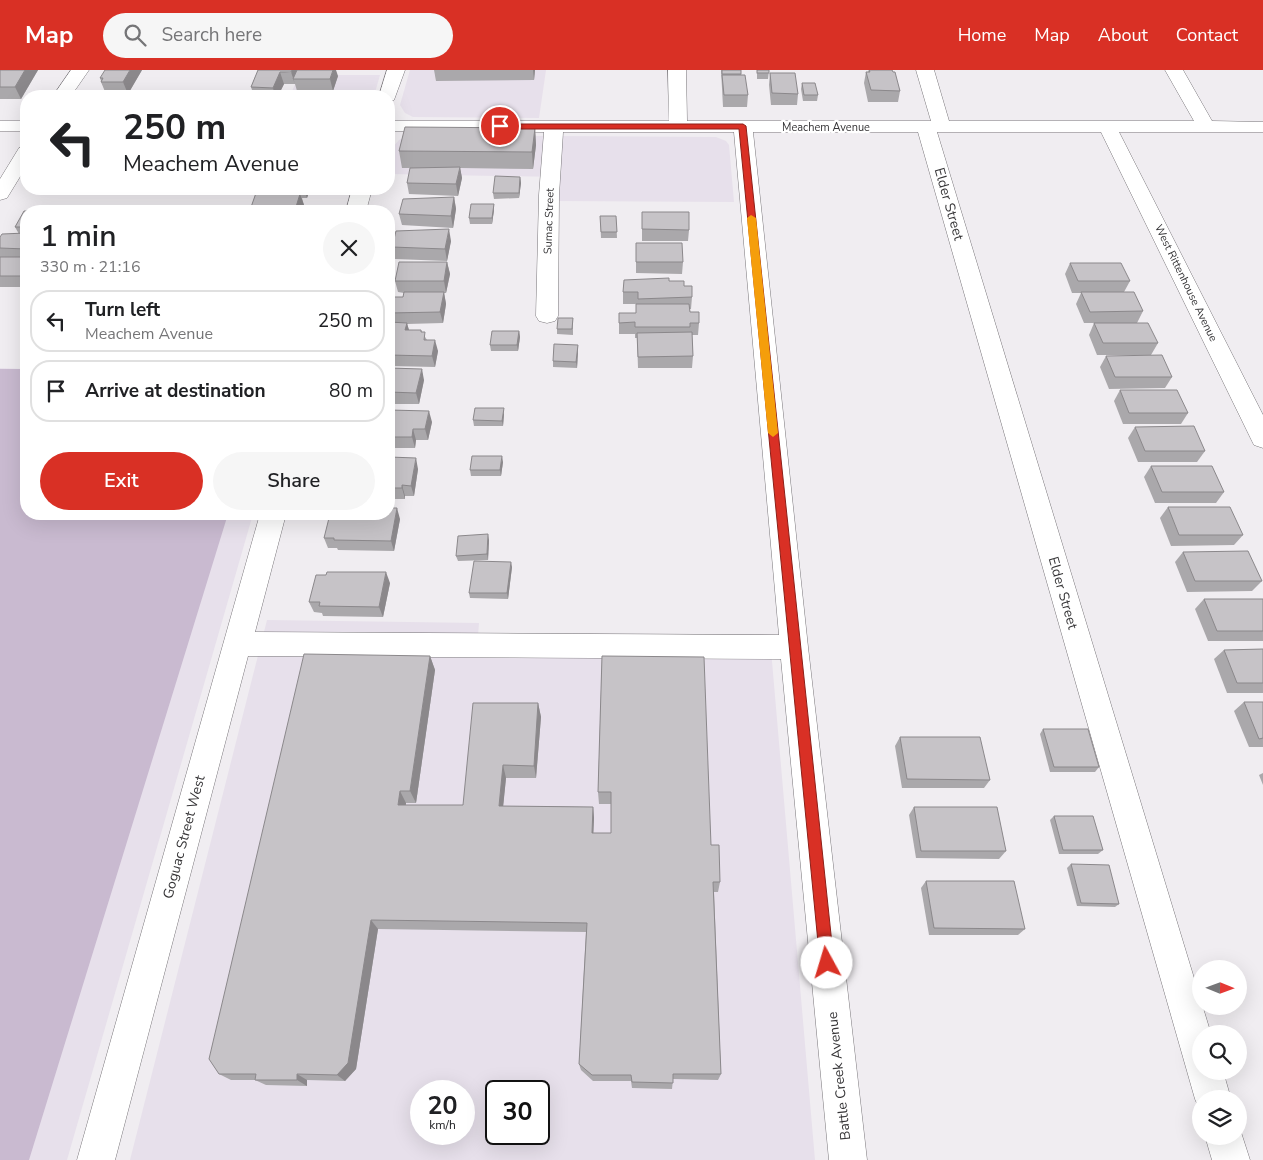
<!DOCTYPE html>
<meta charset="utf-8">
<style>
body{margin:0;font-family:"Nunito Sans",sans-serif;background:#f6f6f6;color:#202124;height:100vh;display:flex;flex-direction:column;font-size:19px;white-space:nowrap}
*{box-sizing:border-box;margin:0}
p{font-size:16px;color:#757577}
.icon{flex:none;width:28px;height:28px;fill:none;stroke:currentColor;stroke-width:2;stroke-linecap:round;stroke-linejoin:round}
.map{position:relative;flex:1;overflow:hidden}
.details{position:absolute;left:20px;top:135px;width:375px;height:315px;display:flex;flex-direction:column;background:#fff;border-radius:20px;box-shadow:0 5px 20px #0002}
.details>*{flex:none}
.banner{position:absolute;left:20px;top:20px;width:375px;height:105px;border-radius:20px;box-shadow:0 5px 20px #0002;background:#fff;color:#202124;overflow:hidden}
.needle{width:32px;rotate:91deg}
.controls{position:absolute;left:1192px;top:890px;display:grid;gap:10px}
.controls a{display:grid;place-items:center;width:55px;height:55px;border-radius:50%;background:#fff;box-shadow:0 5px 20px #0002;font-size:25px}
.speed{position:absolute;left:410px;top:1010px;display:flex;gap:10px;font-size:25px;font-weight:700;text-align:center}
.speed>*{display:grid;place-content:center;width:65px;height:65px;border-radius:50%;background:#fff;box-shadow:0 5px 20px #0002;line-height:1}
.speed small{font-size:12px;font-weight:400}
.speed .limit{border:2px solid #111;border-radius:8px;background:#fff;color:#111}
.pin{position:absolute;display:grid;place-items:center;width:42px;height:42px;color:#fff;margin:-21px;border:2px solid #fff;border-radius:50%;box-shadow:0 1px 5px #0007}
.me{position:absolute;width:55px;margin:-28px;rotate:354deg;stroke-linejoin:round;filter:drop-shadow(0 0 4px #0008)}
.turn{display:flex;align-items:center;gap:18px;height:105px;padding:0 20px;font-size:22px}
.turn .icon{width:65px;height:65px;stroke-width:2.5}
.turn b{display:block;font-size:35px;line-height:42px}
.round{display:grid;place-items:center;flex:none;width:52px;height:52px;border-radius:26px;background:#f6f6f6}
.headline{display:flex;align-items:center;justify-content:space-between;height:85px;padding:0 20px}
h1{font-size:30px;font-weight:600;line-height:38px}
.button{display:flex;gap:10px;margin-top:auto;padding:10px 20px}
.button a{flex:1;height:58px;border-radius:30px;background:#d93025;color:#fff;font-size:20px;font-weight:600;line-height:58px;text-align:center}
.button a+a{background:#f6f6f6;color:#202124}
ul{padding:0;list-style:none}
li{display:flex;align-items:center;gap:15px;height:62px;margin:0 10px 8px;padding:0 10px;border:2px solid #e0e0e0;border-radius:20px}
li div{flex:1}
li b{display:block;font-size:19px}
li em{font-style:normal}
header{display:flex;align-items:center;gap:30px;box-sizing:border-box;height:70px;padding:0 25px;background:#d93025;color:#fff}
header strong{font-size:24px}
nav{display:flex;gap:28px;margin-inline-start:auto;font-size:18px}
.search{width:350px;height:45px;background:#f6f6f6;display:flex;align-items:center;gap:12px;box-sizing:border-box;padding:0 18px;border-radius:28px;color:#757577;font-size:19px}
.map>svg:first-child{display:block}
.built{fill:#e7e0eb;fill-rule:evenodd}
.green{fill:#c9bad0}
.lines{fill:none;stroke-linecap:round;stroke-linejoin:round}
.minor-casing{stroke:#7a777b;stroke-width:1}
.minor{fill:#fff;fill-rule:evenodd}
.wall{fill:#aaa8ab}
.shaded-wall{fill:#8b888b}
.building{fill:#c6c3c7;stroke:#8b888b}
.route{fill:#d93025;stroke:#8d1f18}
.slow{fill:#f59e0b}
.labels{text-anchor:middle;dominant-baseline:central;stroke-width:4.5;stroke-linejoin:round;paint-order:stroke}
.far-street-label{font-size:11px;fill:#363537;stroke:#fff}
.street-label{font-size:14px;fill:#363537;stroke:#fff}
</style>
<header>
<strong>Map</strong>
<div class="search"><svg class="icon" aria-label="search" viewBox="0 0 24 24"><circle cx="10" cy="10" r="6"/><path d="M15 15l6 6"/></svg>Search here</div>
<nav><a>Home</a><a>Map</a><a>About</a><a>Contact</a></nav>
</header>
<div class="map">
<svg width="1263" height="1090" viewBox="0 0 1263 1090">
<rect width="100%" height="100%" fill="#f0edf1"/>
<g class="built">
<polygon points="410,0 546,0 539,48 413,47 405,43 400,35"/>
<polygon points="299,5 380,5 374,26 290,26"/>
<polygon points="410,65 716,67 726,71 729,75 734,132 556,131 558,107 389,104 389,87 392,78 399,70"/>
<polygon points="0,298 26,299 26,444 253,444 67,1090 0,1090"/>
<path d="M267,550L479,553L478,566L770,568L815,1090H130ZM421,1021H464V1064H421ZM496,1021H539V1064H496Z"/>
</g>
<polygon class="green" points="0,299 26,299 26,444 228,444 29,1090 0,1090"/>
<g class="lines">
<defs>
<g id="minor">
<polygon points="71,0 89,0 71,26 53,26"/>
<polygon points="387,0 405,0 394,30 389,31 389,26 379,26"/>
<polygon points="668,0 686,0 687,51 931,51 916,0 934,0 949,51 1194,51 1165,0 1183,0 1212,51 1263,52 1263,62 1119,62 1263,345 1263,378 1254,375 1251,369 1101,62 937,62 1211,964 1201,964 1201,1001 1223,1001 1231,1029 1201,1029 1201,1043 1195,1029 918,62 753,62 808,577 867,1090 829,1090 781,589 248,586 115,1090 77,1090 260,444 286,444 255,562 779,565 734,62 563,62 559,125 558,246 555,251 547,253 539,251 536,246 539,125 544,62 389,61 389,51 669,51"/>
<rect x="0" y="51" width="26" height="10"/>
<polygon points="26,76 26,97 7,128 0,130 0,109 19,78"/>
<polygon points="352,119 372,119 366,141 346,141"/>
<polygon points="1239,1056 1250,1090 1212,1090 1205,1066 1239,1066"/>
</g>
</defs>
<use href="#minor" class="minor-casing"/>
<use href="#minor" class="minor"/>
</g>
<g class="wall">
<polygon points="0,0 38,0 21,29 0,29"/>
<polygon points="142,0 128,24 106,24 101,12 101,11 100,8"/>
<polygon points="258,0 338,6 333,21 297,21 295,14 284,14 278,26 254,26 251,17"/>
<polygon points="434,0 535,0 534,10 436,11"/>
<polygon points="721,0 741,0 741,5 748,25 747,37 723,37"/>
<polygon points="757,0 769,0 768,9 757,9"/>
<polygon points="869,0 892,0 900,21 898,32 868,32 864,13 866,2 868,2"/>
<polygon points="770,3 798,24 797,35 771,35 769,15"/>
<polygon points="802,13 818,25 817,31 803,31 801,19"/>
<polygon points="535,58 536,75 533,99 460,98 462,108 458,126 409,124 407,113 414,98 402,98 399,81"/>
<polygon points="520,107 521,113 519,128 494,129 493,123"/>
<polygon points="262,119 310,119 307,128 302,128 304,135 302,141 250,141 250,140 264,123"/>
<polygon points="454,127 456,139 453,158 402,155 399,144"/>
<polygon points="494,134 494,140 492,154 470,154 469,148"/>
<polygon points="26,141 26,217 0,217 0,167 19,164 15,157"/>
<polygon points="642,142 689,160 688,171 642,171"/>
<polygon points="600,146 616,146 617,168 601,168"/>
<polygon points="451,171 447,191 395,189 392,177"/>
<polygon points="636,173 683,192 682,204 636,203"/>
<polygon points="447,192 450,204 446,223 444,223 446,234 443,253 407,254 409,260 421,260 422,262 427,270 438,281 435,297 389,296 389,252 390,252 389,249 389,235 403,227 404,223 398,222 395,211"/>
<polygon points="1070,193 1130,211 1124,222 1143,241 1137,253 1158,273 1151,285 1097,285 1089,265 1094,253 1084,253 1076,234 1081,223 1072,223 1065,204"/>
<polygon points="669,211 684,216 692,227 691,239 690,239 690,242 699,253 698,265 692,265 693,286 692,298 638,298 637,268 635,268 635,264 619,264 619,253 636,243 638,234 623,234 623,222"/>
<polygon points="573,248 573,265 557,264 557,259"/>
<polygon points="519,261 520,267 518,281 491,281 490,275"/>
<polygon points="578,275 578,281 577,298 553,297 553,291"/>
<polygon points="1106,286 1172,307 1165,318 1109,319 1100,297"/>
<polygon points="389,298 424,310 419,334 389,334"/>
<polygon points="1120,320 1188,343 1181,354 1123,354 1114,331"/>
<polygon points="389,340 432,352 428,370 416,370 415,378 389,378"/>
<polygon points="504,344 503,356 474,356 473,350"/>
<polygon points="1135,357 1205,381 1197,392 1138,392 1128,368"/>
<polygon points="389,387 418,399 414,426 405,426 405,429 389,429"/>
<polygon points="503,392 501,406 471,406 470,400"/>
<polygon points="1151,396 1224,422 1216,433 1155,433 1144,407"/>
<polygon points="1168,437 1243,465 1234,475 1171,476 1160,448"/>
<polygon points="400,449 394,481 338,480 337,478 328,478 324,468"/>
<polygon points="489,470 488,490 458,491 456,486"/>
<polygon points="1183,482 1262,511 1252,521 1187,522 1175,492"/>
<polygon points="512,497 508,529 470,528 469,523"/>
<polygon points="390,513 383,547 323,546 322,543 314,542 309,532"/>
<polygon points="1204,529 1263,529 1263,571 1208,571 1195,539"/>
<polygon points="1263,579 1263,623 1227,623 1214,589 1224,580"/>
<polygon points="430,586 435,600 416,733 406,733 406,735 463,735 538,633 541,647 536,708 506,708 503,736 593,737 594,748 593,763 611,763 611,734 599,734 598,722 602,586 711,775 720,812 718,822 714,822 721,1004 718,1010 673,1009 672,1019 632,1018 631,1011 593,1011 581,1000 579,994 586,862 378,859 356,999 345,1011 307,1010 307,1016 266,1015 255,1010 231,1010 219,1004"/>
<polygon points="1244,632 1263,632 1263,677 1249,677 1234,641"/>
<polygon points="1043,659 1099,697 1095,702 1050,702 1040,664"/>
<polygon points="900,667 990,710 984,718 902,718 895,676"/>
<polygon points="1263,703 1263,715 1259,705"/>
<polygon points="914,737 1006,781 999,789 916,788 909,745"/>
<polygon points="1054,746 1103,780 1098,784 1059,784 1050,750"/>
<polygon points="1071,794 1119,834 1115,837 1077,836 1067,798"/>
<polygon points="926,811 1025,859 1018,865 929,865 921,818"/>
</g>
<g class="shaded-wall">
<polygon points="25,0 38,0 21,29 15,17"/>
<polygon points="130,0 142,0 128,24 123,12"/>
<polygon points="292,0 298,0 293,9 295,14 291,2"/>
<polygon points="333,0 336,0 338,6 333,21 330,9"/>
<polygon points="533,0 535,0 534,10"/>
<polygon points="280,2 284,14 278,26 275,26 273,18"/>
<polygon points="535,58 536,75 533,99 532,82"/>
<polygon points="460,97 462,108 458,126 456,114"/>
<polygon points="520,107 521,113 519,128 519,123"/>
<polygon points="304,119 310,119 307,128"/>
<polygon points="300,124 304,135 302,141 295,141 295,140"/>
<polygon points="454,127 456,139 453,158 451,146"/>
<polygon points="494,134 494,140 492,154 492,148"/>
<polygon points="449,159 451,171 447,191 445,179"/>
<polygon points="447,192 450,204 446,223 444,211"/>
<polygon points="444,222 446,234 443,253 440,242"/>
<polygon points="407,253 410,264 405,260"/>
<polygon points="519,261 520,267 518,281 517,275"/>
<polygon points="435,270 438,281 435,297 432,286"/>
<polygon points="578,275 578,281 577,298 576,292"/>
<polygon points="422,299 424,310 419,334 416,323"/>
<polygon points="504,338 504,344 503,356 502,351"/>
<polygon points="429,341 432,352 428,370 425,359"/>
<polygon points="413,359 416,370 415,378 412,367"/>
<polygon points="502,386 503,392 501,406 500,400"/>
<polygon points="416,388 418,399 414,426 411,416"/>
<polygon points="402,415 405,426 405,429 402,418"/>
<polygon points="397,438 400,449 394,481 391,471"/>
<polygon points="488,464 489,470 488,490 487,484"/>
<polygon points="511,492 512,497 508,529 507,523"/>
<polygon points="386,502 390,513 383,547 379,537"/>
<polygon points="430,586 435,600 416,733 410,721"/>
<polygon points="538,633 541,647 536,708 534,696"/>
<polygon points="503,695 506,708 502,748 499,736"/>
<polygon points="400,721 406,733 404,746 398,735"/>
<polygon points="593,737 594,748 593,774 592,763"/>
<polygon points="371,850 378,859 356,999 345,1011 337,1005"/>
<polygon points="297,1004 307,1010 307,1016 297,1010"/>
</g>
<g class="building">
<polygon points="0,0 25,0 15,17 0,17"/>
<polygon points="105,0 130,0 123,12 101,12 103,8 100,8"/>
<polygon points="258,0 292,0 291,2 280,2 273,18 251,17"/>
<polygon points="297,0 333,0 330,9 293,9"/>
<rect x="722" y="0" width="19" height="4"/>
<rect x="757" y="0" width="12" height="3"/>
<polygon points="869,0 892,0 893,2 895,2 900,21 871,20 866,2 870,2"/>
<polygon points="770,3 795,3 798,24 772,23"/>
<polygon points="722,5 745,5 748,25 724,25"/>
<polygon points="802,13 815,13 818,25 804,25"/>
<polygon points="405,57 535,58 532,82 399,81"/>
<polygon points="460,97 456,114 407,113 410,98"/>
<polygon points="495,106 520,107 519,123 493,123"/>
<polygon points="256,123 300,124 295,140 250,140"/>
<polygon points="454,127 451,146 399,144 403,129"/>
<polygon points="471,134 494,134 492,148 469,148"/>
<polygon points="24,141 69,141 26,141 26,157 15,157"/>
<polygon points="642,142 689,142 689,160 642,159"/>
<polygon points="600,146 616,146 617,162 601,162"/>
<polygon points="449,159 445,179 392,177 396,161"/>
<polygon points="26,163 26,179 0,178 0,167 2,164"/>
<polygon points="636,173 682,173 683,192 636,192"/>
<rect x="0" y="187" width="26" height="19"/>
<polygon points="399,192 447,192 444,211 395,211"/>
<polygon points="1070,193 1121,193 1130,211 1078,211"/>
<polygon points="669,208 669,211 684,211 684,216 692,216 692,227 638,229 638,222 623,222 624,210"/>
<polygon points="404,222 444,222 440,242 389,243 389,235 391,227 403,227"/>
<polygon points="1081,222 1134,222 1143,241 1090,242"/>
<polygon points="636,234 689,234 690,242 699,242 699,253 690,253 690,257 635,257 635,252 619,253 619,243 636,243"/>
<polygon points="558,248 573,248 572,259 557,259"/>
<polygon points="389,252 407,253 405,260 421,260 421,262 425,262 424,270 435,270 432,286 389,285"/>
<polygon points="1094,253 1148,253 1158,273 1103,273"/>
<polygon points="492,261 519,261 517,275 490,275"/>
<polygon points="692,262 693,286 638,287 637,263"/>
<polygon points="554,274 578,275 576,292 553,291"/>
<polygon points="1162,285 1172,307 1115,307 1106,286"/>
<polygon points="389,298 422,299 416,323 389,322"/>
<polygon points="1120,320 1177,320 1188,343 1129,343"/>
<polygon points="475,338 504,338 502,351 473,350"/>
<polygon points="389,340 429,341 425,359 413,359 412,367 389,367"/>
<polygon points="1194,356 1205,381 1145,381 1135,357"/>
<polygon points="472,386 502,386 500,400 470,400"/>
<polygon points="389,387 416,388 411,416 402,415 402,418 389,418"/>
<polygon points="1151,396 1212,396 1224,422 1162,422"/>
<polygon points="1168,437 1230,437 1243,465 1179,465"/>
<polygon points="389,438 397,438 391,471 334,470 334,468 324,468 330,444 389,444"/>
<polygon points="488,464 487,484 456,486 458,466"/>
<polygon points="1248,481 1262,511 1195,511 1183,482"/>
<polygon points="474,491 511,492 507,523 469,523"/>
<polygon points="327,502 386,502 379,537 319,536 320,532 309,532 316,505 326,505"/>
<polygon points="1204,529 1263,529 1263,561 1217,561"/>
<polygon points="1263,579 1263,613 1237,613 1224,580"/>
<polygon points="304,584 430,586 410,721 400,721 398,735 463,735 473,633 538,633 534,696 503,695 499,736 593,737 592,763 611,763 611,722 598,722 602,586 704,587 711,775 719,775 720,812 713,812 721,1004 673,1004 673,1013 632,1012 631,1005 592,1005 579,994 587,853 371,850 348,993 337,1005 297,1004 297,1010 255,1010 256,1004 219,1004 209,989"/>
<polygon points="1244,632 1263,632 1263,668 1259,669"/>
<polygon points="1043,659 1088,659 1099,697 1054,697"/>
<polygon points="900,667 980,667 990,710 907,709"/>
<polygon points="914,737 997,737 1006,781 921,781"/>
<polygon points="1054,746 1093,746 1103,780 1063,780"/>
<polygon points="1071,794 1109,795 1119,834 1081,833"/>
<polygon points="926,811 1014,811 1025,859 934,858"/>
</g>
<polygon class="route" points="743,54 746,56 834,893 832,898 827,900 822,898 820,893 739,59 500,59 496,56 500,54"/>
<polygon class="slow" points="751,145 756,148 778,363 773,367 768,363 747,148"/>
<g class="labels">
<g class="far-street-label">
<text x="826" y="57">Meachem Avenue</text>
<text transform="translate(549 151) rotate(-88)">Sumac Street</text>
<text transform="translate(1186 213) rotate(64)">West Rittenhouse Avenue</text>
</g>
<g class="street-label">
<text transform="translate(949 134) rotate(74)">Elder Street</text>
<text transform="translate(1063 523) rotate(74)">Elder Street</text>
<text transform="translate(184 767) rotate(-75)">Goguac Street West</text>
<text transform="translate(839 1006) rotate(-96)">Battle Creek Avenue</text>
</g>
</g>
</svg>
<div class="controls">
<a><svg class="needle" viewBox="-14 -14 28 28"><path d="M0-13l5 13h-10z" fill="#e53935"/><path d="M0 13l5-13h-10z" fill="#757577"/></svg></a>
<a><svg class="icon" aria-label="search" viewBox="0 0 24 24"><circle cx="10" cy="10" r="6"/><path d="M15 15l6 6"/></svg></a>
<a><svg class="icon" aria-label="layers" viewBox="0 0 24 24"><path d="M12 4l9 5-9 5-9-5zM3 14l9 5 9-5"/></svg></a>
</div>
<div class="speed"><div>20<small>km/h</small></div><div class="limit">30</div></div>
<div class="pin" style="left:500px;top:56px;background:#d93025"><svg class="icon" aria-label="arrive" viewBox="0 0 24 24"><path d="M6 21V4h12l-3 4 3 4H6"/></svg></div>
<svg class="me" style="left:827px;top:893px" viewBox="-20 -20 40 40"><circle r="19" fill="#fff"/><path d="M0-13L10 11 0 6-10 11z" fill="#d93025"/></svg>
<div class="banner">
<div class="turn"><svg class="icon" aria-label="left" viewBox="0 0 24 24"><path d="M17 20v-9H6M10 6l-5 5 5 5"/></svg><div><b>250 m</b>Meachem Avenue</div></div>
</div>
<section class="details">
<div class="headline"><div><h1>1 min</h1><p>330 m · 21:16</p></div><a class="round"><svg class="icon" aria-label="close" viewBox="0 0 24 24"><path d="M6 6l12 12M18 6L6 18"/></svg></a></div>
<ul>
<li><svg class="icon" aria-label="left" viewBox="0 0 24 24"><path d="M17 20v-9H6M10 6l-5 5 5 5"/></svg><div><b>Turn left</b><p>Meachem Avenue</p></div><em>250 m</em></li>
<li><svg class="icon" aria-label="arrive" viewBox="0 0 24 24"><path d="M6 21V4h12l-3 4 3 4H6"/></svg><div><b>Arrive at destination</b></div><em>80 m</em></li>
</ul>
<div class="button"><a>Exit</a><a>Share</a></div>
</section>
</div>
